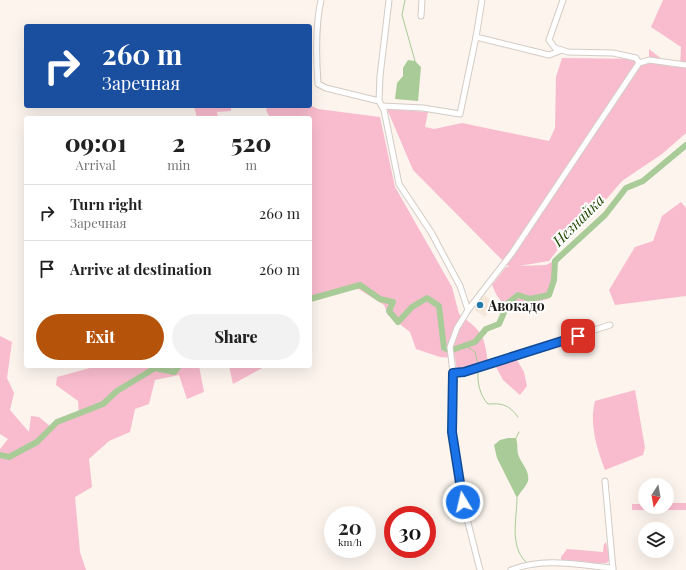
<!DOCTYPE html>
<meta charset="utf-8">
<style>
body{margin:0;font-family:"Playfair Display",serif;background:#f2f2f2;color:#222;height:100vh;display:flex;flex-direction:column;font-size:15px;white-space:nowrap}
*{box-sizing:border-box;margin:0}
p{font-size:13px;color:#767676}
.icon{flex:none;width:22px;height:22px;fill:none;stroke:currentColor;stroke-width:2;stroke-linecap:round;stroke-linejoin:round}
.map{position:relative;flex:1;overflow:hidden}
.drawer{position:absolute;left:24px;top:116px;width:288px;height:252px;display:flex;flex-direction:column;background:#fff;border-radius:4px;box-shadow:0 4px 16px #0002}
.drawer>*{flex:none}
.top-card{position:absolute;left:24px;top:24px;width:288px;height:84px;border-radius:4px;box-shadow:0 4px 16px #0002;background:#1a4fa0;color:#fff;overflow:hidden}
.needle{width:26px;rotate:191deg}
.tools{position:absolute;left:638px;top:478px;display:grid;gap:8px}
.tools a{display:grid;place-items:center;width:36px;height:36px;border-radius:50%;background:#fff;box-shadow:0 4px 16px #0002;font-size:20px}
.speed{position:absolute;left:324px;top:506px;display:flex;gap:8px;font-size:20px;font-weight:700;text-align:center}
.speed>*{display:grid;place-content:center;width:52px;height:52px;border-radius:50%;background:#fff;box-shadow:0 4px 16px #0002;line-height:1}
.speed small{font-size:10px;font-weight:400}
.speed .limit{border:6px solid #d22;background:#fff;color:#111}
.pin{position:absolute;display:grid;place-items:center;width:34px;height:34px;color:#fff;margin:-17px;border-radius:8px;box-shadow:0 2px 6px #0006}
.me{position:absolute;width:44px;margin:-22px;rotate:351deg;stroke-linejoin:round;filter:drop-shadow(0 0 3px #0008)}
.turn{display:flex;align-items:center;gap:14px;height:84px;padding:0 12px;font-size:18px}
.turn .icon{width:52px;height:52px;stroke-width:2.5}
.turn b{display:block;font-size:28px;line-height:34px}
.eta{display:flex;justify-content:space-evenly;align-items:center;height:68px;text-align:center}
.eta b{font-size:24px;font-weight:800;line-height:28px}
.cta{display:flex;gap:8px;margin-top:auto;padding:8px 12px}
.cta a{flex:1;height:46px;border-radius:24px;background:#b45309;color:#fff;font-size:16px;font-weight:800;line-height:46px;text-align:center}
.cta a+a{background:#f2f2f2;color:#222}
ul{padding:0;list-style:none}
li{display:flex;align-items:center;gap:12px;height:56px;padding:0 12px;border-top:1px solid #e0e0e0}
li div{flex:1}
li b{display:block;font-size:15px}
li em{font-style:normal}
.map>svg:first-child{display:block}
.built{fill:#f5e8da}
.green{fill:#f9bcce}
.water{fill:#a9cb98}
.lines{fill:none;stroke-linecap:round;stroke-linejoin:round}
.stream{stroke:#a9cb98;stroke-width:1}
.river{stroke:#a9cb98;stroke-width:6}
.minor-casing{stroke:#d3ccc5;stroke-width:7}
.minor{stroke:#fff;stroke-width:5}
.route-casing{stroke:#114b97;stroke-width:10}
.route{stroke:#1a73e8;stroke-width:7}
.poi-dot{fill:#247baa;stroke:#fff;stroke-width:1.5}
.labels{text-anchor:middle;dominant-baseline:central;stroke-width:4;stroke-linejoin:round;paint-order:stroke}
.poi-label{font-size:14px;font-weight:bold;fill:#1c1916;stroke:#fff;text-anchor:start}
.water-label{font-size:15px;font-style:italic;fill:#204900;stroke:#fff}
</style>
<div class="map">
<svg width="686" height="570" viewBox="0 0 686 570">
<rect width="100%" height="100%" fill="#fcf4ed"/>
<polygon class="built" points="484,295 495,302 485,317 474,310"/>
<g class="green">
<polygon points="663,0 686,0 686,133 662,154 622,181 597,210 563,243 549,261 519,266 546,265 552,262 557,262 555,282 548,299 534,302 501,301 496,294 492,285 506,267 509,267 413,170 387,109 428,112 425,127 434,129 462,123 549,141 555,128 556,77 562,58 649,59 649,49 672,67 680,66 681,47 651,27"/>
<path d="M310,105L318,109L380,117L395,187L452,287L459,314C482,332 484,333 488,363L457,371L455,358L440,357L416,349L410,332L388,315L384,305L357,288L310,302V118H270L266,110L268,106H310Z"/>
<polygon points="194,106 231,106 231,111 217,112 218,118 197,118"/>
<polygon points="681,202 686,208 686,296 615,305 609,290 635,247 653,241 662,216"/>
<polygon points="0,336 12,342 7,378 14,393 10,410 29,432 31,416 39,417 51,427 79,416 78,401 56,385 57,377 97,366 199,366 204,392 187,399 179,375 155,380 149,404 135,409 130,432 109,441 89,459 92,487 75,497 80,552 86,570 0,570 0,449 8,439 0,434"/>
<polygon points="517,360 524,372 527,386 520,395 503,380 495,365"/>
<polygon points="229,366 266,366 233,384"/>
<path d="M635,390L645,448L643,455L605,470C597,449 589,424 595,401Z"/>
<polygon points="667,503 686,503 686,510 632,510 632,504 645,504 645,507 667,507"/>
<polygon points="606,542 610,559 607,563 590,564 561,561 561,557 567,549 603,552 604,544"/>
</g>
<g class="water">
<polygon points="408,60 415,61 421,67 418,101 395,99 397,83 403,76 403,68"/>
<path d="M508,438H516C518,445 517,450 518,454C521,464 530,470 528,481C526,487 520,492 517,498L497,458L494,445L500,440Z"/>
</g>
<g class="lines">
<g class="stream">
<polyline points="405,0 402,15 415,61"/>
<polyline points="465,345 475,352 478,364"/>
<path d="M478,371C477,382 480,396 488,404C503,403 509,405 518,417"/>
<polyline points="516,438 519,432"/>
<path d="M517,498C517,518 509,546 526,562"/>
</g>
<g class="river">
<polyline points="310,299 360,285 380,299 393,302 389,311 398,322 412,307 427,298 439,306 444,348 449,350"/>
<polyline points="452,350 475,342 486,329 499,324 508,303 518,295 530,299 549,295 554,280 555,261 605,215 626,188 643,181 686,145"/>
<polyline points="0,455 9,457 37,442 57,422 103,404 117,391 155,368 174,372 179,366"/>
</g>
<defs>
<g id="minor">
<path d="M321,0C315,27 316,56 318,84L326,88L379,101L384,110L399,184L431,232L460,286L468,310L457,328L450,347L453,373L452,433L463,503L480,570"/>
<polyline points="482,0 476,37 549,55 562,50"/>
<polyline points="563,0 549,40 555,48 568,52 613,53 636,58 639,63"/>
<polyline points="421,16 422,0"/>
<polyline points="379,101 380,76 389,0"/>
<polyline points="382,106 423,108 460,114 476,37"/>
<polyline points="468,310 512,253 639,63 649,60 686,65"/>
<polyline points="453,373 464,372 610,325"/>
<polyline points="605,481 613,570"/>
<path d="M511,570C544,557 579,565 613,568"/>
</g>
</defs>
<use href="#minor" class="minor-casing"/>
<use href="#minor" class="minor"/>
</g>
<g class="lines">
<defs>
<polyline id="route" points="463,502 452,432 453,373 464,372 578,336"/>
</defs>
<use href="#route" class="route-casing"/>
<use href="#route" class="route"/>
</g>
<circle class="poi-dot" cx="480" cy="305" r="4"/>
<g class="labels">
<g class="poi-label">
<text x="488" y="305">Авокадо</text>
</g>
<g class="water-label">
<text transform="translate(578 220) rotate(-45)">Незнайка</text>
</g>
</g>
</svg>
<div class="tools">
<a><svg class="needle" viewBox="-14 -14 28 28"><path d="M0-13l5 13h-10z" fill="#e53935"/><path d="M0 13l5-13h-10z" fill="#767676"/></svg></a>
<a><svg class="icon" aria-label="layers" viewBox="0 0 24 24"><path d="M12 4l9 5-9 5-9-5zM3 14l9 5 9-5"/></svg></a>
</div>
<div class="speed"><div>20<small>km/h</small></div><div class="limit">30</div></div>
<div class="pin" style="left:578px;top:336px;background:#d93025"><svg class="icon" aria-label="arrive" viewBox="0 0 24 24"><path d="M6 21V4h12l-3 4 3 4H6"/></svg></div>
<svg class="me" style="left:463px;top:502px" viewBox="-20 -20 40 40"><circle r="17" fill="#1a73e8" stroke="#fff" stroke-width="3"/><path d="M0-11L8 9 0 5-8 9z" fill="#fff"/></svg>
<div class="top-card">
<div class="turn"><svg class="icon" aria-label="right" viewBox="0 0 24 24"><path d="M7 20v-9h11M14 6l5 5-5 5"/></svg><div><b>260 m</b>Заречная</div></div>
</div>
<section class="drawer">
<div class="eta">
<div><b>09:01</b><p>Arrival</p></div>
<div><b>2</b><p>min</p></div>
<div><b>520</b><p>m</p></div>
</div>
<ul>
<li><svg class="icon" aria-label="right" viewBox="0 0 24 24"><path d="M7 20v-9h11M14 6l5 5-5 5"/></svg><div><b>Turn right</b><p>Заречная</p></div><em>260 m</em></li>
<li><svg class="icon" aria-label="arrive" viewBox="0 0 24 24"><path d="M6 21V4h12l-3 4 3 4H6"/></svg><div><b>Arrive at destination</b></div><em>260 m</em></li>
</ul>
<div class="cta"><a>Exit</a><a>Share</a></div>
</section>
</div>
